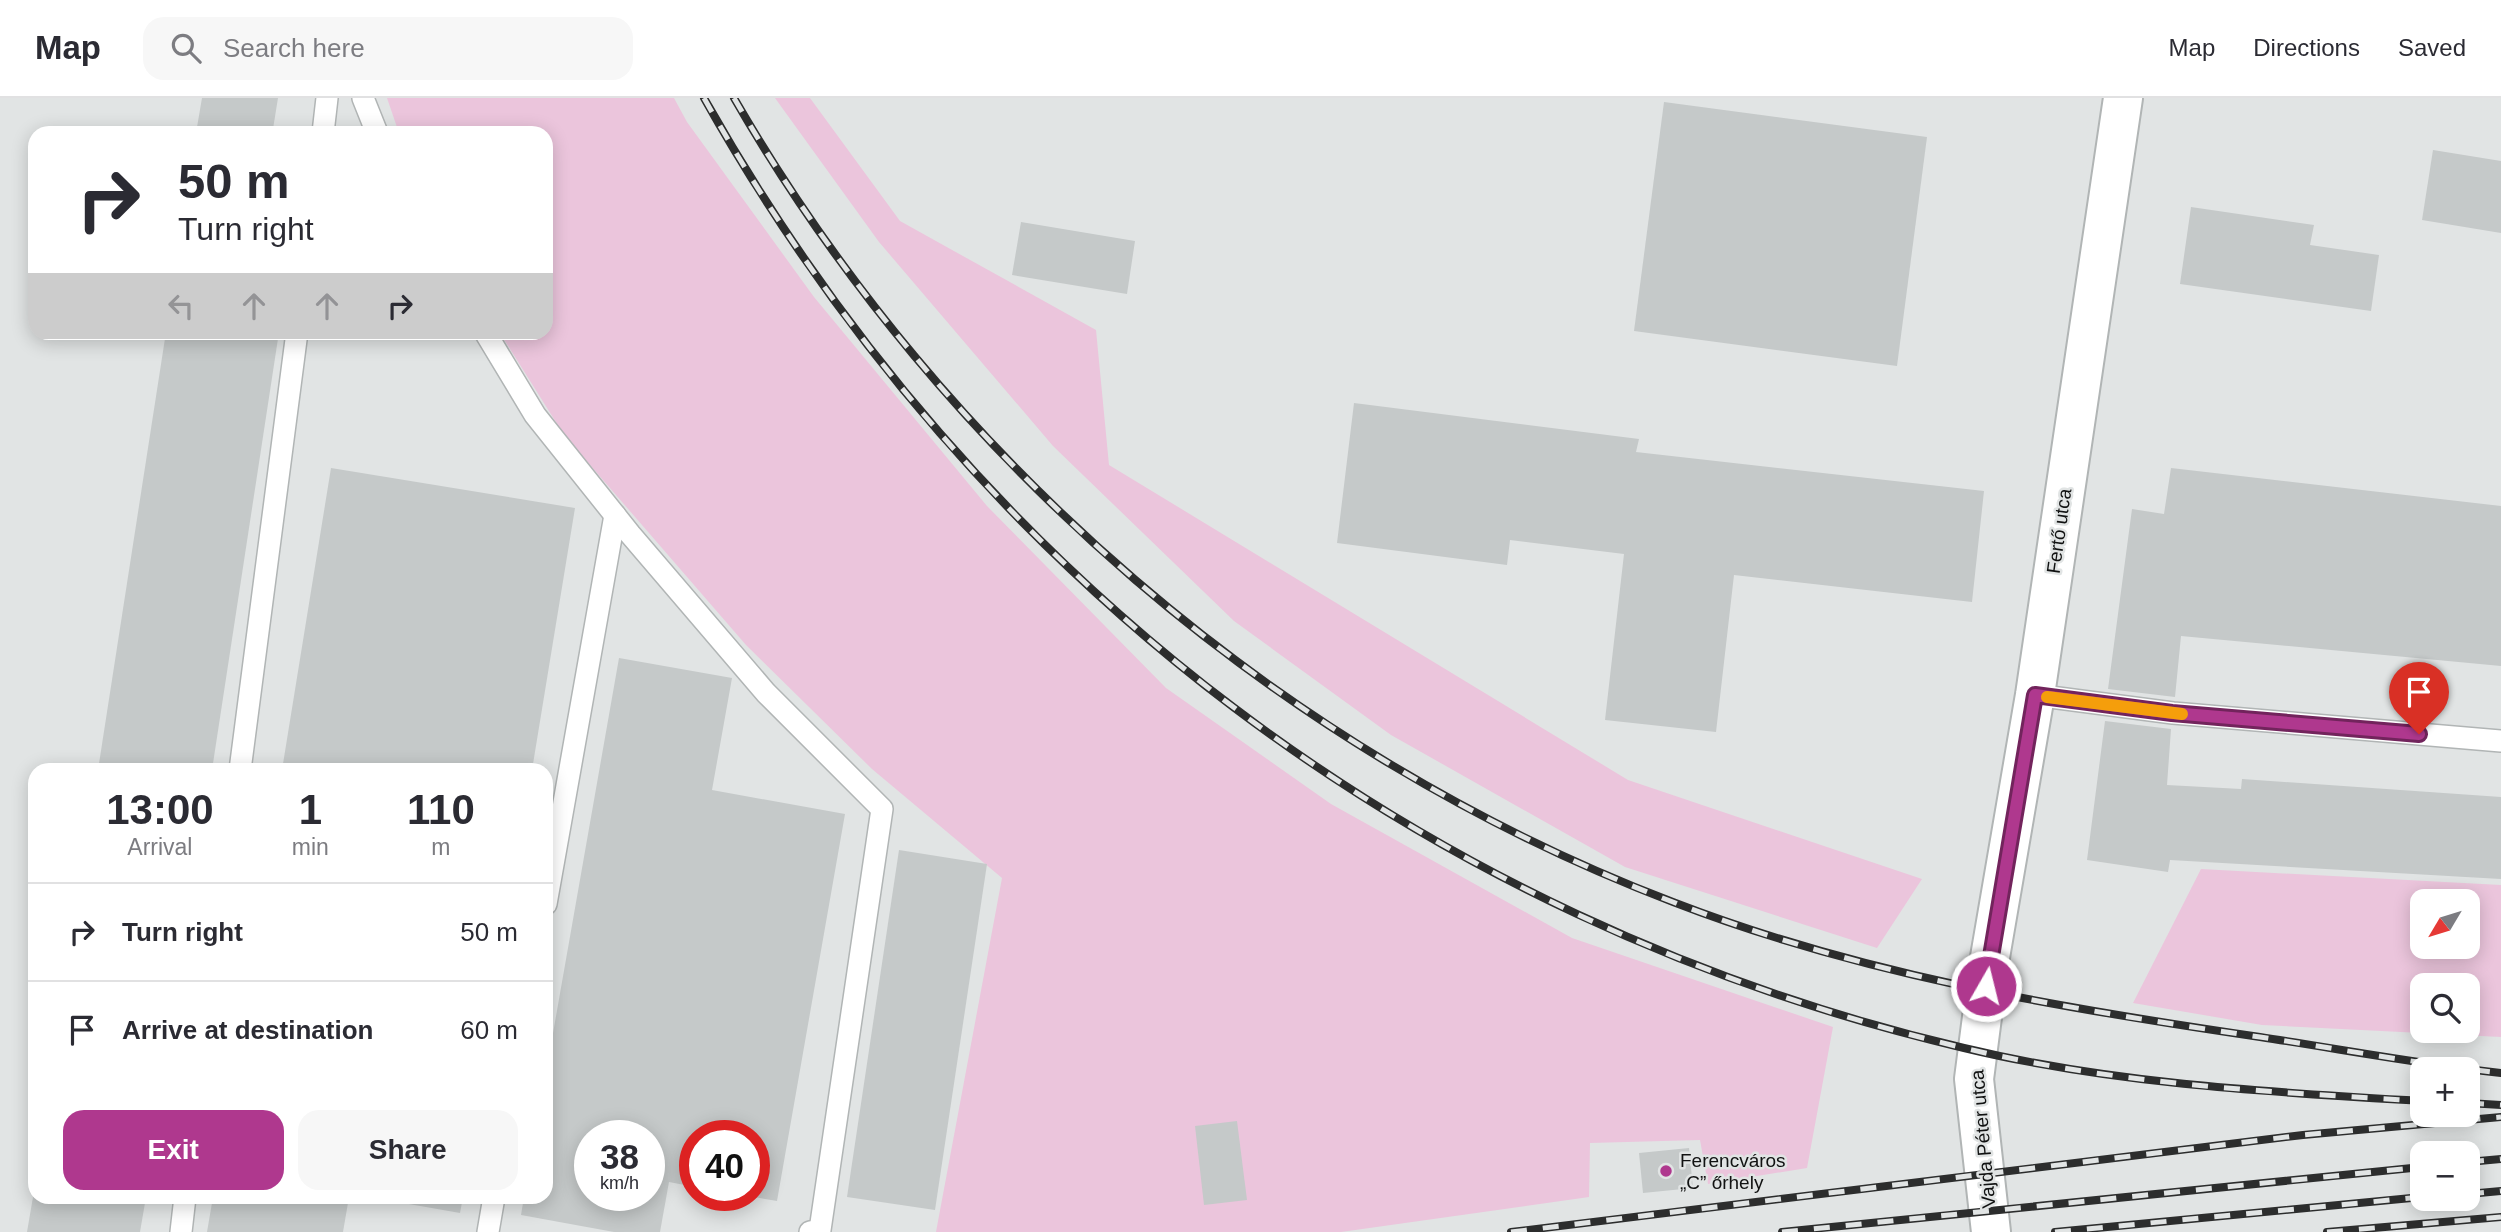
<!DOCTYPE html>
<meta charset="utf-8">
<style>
body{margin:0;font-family:Arial,sans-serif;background:#f7f7f7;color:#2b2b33;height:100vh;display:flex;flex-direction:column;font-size:26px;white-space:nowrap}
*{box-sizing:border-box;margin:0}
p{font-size:23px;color:#7c7c81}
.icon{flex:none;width:38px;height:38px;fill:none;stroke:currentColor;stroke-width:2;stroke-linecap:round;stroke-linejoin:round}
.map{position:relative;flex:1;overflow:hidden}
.drawer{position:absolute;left:28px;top:665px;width:525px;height:441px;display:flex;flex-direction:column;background:#fff;border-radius:21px;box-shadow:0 4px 18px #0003}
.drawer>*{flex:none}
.guide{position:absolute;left:28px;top:28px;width:525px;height:214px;border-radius:21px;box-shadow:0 4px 18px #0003;background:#fff;color:#2b2b33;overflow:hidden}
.needle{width:46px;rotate:232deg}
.tools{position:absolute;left:2410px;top:791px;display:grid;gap:14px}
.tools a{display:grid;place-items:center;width:70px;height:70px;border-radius:14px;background:#fff;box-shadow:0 4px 18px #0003;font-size:35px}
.speed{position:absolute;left:574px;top:1022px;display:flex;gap:14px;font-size:35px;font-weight:700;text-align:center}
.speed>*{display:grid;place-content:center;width:91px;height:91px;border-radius:50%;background:#fff;box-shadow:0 4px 18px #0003;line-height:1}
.speed small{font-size:18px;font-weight:400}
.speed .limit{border:10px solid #d22;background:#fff;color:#111}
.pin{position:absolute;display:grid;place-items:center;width:60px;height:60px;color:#fff;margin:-72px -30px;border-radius:50% 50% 50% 0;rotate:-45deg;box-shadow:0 0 7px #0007}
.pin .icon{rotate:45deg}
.me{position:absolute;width:77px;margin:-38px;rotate:8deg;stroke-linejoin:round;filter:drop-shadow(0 0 5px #0008)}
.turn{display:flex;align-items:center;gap:24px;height:147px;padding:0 35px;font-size:32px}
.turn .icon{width:91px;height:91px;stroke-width:2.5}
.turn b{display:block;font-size:49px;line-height:60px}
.lanes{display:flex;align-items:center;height:66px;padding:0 35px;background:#0003;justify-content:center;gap:35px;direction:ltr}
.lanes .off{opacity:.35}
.eta{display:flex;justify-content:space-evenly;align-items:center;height:119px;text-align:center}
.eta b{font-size:42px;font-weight:700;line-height:49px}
.button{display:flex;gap:14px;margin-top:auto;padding:14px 35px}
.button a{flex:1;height:80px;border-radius:21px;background:#af388e;color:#fff;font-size:28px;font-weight:700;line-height:80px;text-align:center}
.button a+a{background:#f7f7f7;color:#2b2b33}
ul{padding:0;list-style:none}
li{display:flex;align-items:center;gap:21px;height:98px;padding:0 35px;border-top:2px solid #e1e1e2}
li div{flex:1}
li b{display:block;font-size:26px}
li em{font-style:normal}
header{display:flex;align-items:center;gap:42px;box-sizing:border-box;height:98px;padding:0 35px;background:#fff;border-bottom:2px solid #e1e1e2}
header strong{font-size:33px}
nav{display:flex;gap:38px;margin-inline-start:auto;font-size:24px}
.search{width:490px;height:63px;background:#f7f7f7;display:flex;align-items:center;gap:18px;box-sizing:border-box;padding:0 24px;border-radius:21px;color:#7c7c81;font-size:26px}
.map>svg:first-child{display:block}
.green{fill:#ebc5dc;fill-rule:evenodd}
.building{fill:#c5c9c9;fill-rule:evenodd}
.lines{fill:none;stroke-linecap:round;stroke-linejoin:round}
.service-casing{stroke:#b1b5b5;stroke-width:24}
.tertiary-casing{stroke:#b1b5b5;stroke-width:42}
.service{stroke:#fff;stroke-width:21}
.tertiary{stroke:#fff;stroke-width:38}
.rail-casing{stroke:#2c2d2d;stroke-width:8}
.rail{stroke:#e1e4e4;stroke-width:5;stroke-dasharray:16;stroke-linecap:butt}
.route-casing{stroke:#72245c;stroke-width:18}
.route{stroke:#af388e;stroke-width:12}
.slow{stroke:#f59e0b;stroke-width:12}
.poi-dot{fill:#af388e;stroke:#e1e4e4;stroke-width:2.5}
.labels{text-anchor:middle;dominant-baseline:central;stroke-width:5;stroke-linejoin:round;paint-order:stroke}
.street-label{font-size:19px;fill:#111212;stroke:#e1e4e4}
.poi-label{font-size:19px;fill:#111212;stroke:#e1e4e4;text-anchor:start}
</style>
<header>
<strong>Map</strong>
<div class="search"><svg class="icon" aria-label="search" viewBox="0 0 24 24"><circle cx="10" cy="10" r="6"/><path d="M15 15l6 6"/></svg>Search here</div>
<nav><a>Map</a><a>Directions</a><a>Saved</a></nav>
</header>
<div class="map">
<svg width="2501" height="1134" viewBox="0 0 2501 1134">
<rect width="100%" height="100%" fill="#e1e4e4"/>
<g class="green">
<polygon points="387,0 674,0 687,24 814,199 987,408 1166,590 1331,706 1572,840 1833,929 1807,1070 1708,1086 1700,1042 1590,1045 1589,1099 1341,1134 936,1134 1002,780 872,671 746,547 564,337 500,235 546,234 546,35 399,35"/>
<polygon points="775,0 810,0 900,123 1096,232 1109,367 1628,682 1922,781 1877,850 1625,769 1391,637 1234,523 1053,348 879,144"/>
<path d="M2201,771L2501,787V939L2262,927L2133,905ZM2422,803H2468V849H2422ZM2422,887H2468V933H2422Z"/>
</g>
<g class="building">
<polygon points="202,0 278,0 273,31 289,35 196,35"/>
<polygon points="1664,4 1927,39 1897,268 1634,233"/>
<polygon points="2433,52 2501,63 2501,135 2422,122"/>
<polygon points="2191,109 2314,127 2310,147 2379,157 2371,213 2180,186"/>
<polygon points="1021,124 1135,143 1127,196 1012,177"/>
<polygon points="166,234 279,234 212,672 98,672"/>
<polygon points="1354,305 1639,341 1636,354 1984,393 1972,504 1734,477 1716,634 1605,622 1624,456 1510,442 1507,467 1337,445"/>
<polygon points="331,370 575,410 532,672 282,672"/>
<polygon points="2171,370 2501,408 2501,568 2181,538 2175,599 2108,591 2132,411 2164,416"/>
<path d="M619,560L732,580L712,692L845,716L777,1103L754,1099V1038H695V1089L669,1084L660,1134H614L521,1117L524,1099H546V975ZM590,1038H649V1097H590Z"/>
<polygon points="2105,623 2171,631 2167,687 2241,691 2242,681 2501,699 2501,781 2170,762 2168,774 2087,762"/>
<polygon points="899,752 987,766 935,1112 847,1099"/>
<polygon points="1237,1023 1247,1102 1204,1107 1195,1028"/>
<polygon points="1689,1050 1693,1090 1643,1095 1639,1055"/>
<polygon points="33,1099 146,1099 140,1134 27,1134"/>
<polygon points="213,1099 349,1099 343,1134 207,1134"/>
<polygon points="369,1099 463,1099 460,1115"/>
</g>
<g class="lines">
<defs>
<g id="service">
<polyline points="363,0 377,35"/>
<polyline points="323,35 327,0"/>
<polyline points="485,234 535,317 630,436 766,595 882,711 820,1132 810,1134"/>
<polyline points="2035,597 2173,615 2501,643"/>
<polyline points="240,672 297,234"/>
<polyline points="546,806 615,417"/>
<polyline points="181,1134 185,1099"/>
<polyline points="488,1134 494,1099"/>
</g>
<polyline id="tertiary" points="1991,1134 1974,981 1989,865 2035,597 2123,0"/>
</defs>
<use href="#service" class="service-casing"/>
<use href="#tertiary" class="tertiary-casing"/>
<use href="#service" class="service"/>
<use href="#tertiary" class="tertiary"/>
<defs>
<g id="rail">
<path d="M704,0C977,485 1423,823 1964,950C2114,986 2268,994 2422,1003"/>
<path d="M734,0C943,362 1282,655 1673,804C1862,877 2061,910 2260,939C2340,951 2420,966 2501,975"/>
<polyline points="2468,1005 2501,1007"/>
<polyline points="2468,1064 2501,1061"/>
<polyline points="2468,1096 2501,1093"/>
<polyline points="1511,1134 2303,1037 2501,1019"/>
<polyline points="1782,1134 2422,1069"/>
<polyline points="2055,1134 2422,1099"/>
<polyline points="2327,1134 2501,1119"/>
</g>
</defs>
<use href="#rail" class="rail-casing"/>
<use href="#rail" class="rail"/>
</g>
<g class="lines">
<defs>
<polyline id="route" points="1986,888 2035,597 2172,615 2419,636"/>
</defs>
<use href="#route" class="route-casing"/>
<use href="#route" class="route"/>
<polyline class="slow" points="2047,599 2182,616"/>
</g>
<circle class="poi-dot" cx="1666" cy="1073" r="7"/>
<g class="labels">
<g class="street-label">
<text transform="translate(2059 433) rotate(-82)">Fertő utca</text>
<text transform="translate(1983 1041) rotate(-95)">Vajda Péter utca</text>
</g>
<g class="poi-label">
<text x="1680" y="1062">Ferencváros<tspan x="1680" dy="22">„C” őrhely</tspan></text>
</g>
</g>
</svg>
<div class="tools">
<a><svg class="needle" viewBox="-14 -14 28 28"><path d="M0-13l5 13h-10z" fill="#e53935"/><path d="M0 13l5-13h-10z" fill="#7c7c81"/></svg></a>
<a><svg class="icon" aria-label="search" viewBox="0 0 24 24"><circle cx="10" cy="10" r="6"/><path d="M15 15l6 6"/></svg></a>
<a>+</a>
<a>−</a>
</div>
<div class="speed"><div>38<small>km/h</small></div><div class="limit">40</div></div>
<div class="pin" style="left:2419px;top:636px;background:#d93025"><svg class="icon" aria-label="arrive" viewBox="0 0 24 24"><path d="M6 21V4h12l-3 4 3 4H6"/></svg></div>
<svg class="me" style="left:1986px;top:888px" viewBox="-20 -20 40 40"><circle r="17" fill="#af388e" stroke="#fff" stroke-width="3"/><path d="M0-11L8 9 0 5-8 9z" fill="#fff"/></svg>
<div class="guide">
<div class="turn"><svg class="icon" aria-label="right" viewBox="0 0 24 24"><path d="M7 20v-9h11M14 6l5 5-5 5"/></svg><div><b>50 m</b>Turn right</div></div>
<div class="lanes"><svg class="icon off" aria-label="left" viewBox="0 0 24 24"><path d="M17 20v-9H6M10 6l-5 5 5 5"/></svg><svg class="icon off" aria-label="ahead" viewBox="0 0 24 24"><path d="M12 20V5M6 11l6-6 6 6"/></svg><svg class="icon off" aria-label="ahead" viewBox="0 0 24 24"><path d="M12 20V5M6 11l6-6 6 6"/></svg><svg class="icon" aria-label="right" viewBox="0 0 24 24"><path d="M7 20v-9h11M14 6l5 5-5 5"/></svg></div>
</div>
<section class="drawer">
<div class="eta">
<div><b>13:00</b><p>Arrival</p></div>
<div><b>1</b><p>min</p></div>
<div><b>110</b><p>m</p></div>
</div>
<ul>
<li><svg class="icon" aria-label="right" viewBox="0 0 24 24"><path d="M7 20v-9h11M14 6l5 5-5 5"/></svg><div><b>Turn right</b></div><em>50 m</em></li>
<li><svg class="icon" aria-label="arrive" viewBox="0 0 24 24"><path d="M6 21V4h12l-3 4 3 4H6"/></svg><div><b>Arrive at destination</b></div><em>60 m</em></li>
</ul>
<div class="button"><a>Exit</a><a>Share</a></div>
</section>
</div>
